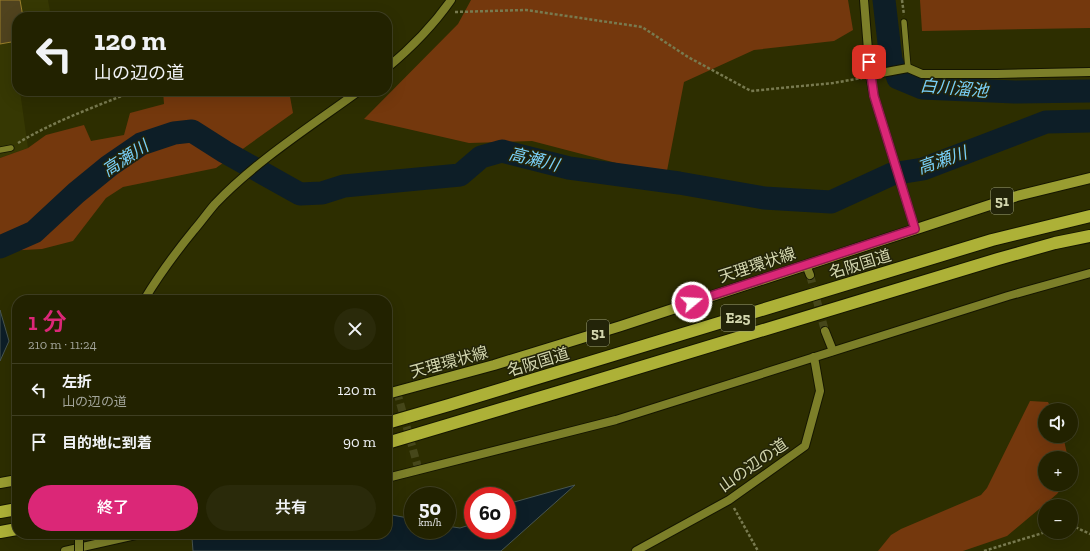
<!DOCTYPE html>
<html lang="ja">
<meta charset="utf-8">
<style>
body{margin:0;font-family:"Zilla Slab","Noto Sans JP",serif;background:#2a2a0a;color:#f1f3f6;height:100vh;display:flex;flex-direction:column;font-size:15px;white-space:nowrap}
*{box-sizing:border-box;margin:0}
p{font-size:13px;color:#a2a499}
.icon{flex:none;width:22px;height:22px;fill:none;stroke:currentColor;stroke-width:2;stroke-linecap:round;stroke-linejoin:round}
.map{position:relative;flex:1;overflow:hidden}
.side{position:absolute;left:12px;top:295px;width:380px;height:244px;display:flex;flex-direction:column;background:#220;border-radius:16px;box-shadow:0 4px 16px #0002,0 0 0 1px #3f3f22}
.side>*{flex:none}
.top-card{position:absolute;left:12px;top:12px;width:380px;height:84px;border-radius:16px;box-shadow:0 4px 16px #0002,0 0 0 1px #3f3f22;background:#220;color:#f1f3f6;overflow:hidden}
.controls{position:absolute;left:1038px;top:403px;display:grid;gap:8px}
.controls a{display:grid;place-items:center;width:40px;height:40px;border-radius:50%;background:#220;box-shadow:0 4px 16px #0002,0 0 0 1px #3f3f22;font-size:20px}
.speed{position:absolute;left:404px;top:487px;display:flex;gap:8px;font-size:20px;font-weight:700;text-align:center}
.speed>*{display:grid;place-content:center;width:52px;height:52px;border-radius:50%;background:#220;box-shadow:0 4px 16px #0002,0 0 0 1px #3f3f22;line-height:1}
.speed small{font-size:10px;font-weight:400}
.speed .limit{border:6px solid #d22;background:#fff;color:#111}
.pin{position:absolute;display:grid;place-items:center;width:34px;height:34px;color:#fff;margin:-17px;border-radius:8px;box-shadow:0 2px 6px #0006}
.me{position:absolute;width:44px;margin:-22px;rotate:72deg;stroke-linejoin:round;filter:drop-shadow(0 0 3px #0008)}
.turn{display:flex;align-items:center;gap:14px;height:84px;padding:0 16px;font-size:18px}
.turn .icon{width:52px;height:52px;stroke-width:2.5}
.turn b{display:block;font-size:28px;line-height:34px}
.round{display:grid;place-items:center;flex:none;width:42px;height:42px;border-radius:21px;background:#2a2a0a}
.head{display:flex;align-items:center;justify-content:space-between;height:68px;padding:0 16px}
h1{font-size:24px;font-weight:600;line-height:30px;color:#db2777}
.button{display:flex;gap:8px;margin-top:auto;padding:8px 16px}
.button a{flex:1;height:46px;border-radius:24px;background:#db2777;color:#fff;font-size:16px;font-weight:600;line-height:46px;text-align:center}
.button a+a{background:#2a2a0a;color:#f1f3f6}
ul{padding:0;list-style:none}
li{display:flex;align-items:center;gap:12px;height:52px;padding:0 16px;border-top:1px solid #3f3f22}
li div{flex:1}
li b{display:block;font-size:15px}
li em{font-style:normal}
.map>svg:first-child{display:block}
.built{fill:#363803}
.green{fill:#74380d}
.water{fill:#0d1e27;stroke:#485550}
.lines{fill:none;stroke-linecap:round;stroke-linejoin:round}
.river{stroke:#0d1e27;stroke-width:23}
.building{fill:#50431e;stroke:#9a7f2a}
.minor-tunnel{stroke:#46471a;stroke-width:8;stroke-dasharray:8 4;stroke-linecap:butt}
.service-casing{stroke:#151600;stroke-width:7}
.minor-casing{stroke:#151600;stroke-width:10}
.tertiary-casing{stroke:#151600;stroke-width:10}
.primary-casing{stroke:#151600;stroke-width:12}
.motorway-casing{stroke:#151600;stroke-width:14}
.path{stroke:#787a4f;stroke-width:2.5;stroke-dasharray:3 2;stroke-linecap:butt}
.service{stroke:#7c7f29;stroke-width:5.5}
.minor{stroke:#7c7f29;stroke-width:8}
.tertiary{stroke:#7c7f29;stroke-width:8}
.primary{stroke:#999d31;stroke-width:10}
.motorway{stroke:#adb137;stroke-width:12}
.tertiary-bridge-casing{stroke:#151600;stroke-width:10;stroke-linecap:butt}
.tertiary-bridge{stroke:#7c7f29;stroke-width:8}
.route-casing{stroke:#8e194d;stroke-width:10}
.route{stroke:#db2777;stroke-width:7}
.labels{text-anchor:middle;dominant-baseline:central;stroke-width:3;stroke-linejoin:round;paint-order:stroke}
.shield{fill:#232409;stroke:#9ea17c;stroke-width:1}
.shield-label{font-size:15px;font-weight:bold;fill:#d3d6ae}
.street-label{font-size:16px;fill:#d3d6ae;stroke:#232409}
.water-label{font-size:17px;font-style:italic;fill:#79d0fa;stroke:#232409}
</style>
<div class="map">
<svg width="1090" height="551" viewBox="0 0 1090 551">
<rect width="100%" height="100%" fill="#2d2e00"/>
<polygon class="built" points="0,0 48,0 51,17 17,17 17,47 13,48 17,73 17,91 20,91 28,148 0,158"/>
<g class="green">
<polygon points="471,0 848,0 853,30 834,41 754,50 684,82 666,176 532,141 469,143 364,119 458,24"/>
<polygon points="920,0 1090,0 1090,28 922,31"/>
<polygon points="163,91 289,91 293,113 216,168 123,187 106,198 73,241 42,249 6,251 0,250 0,158 28,148 46,135 84,125 91,141 124,135 130,113 164,104"/>
<polygon points="1030,401 1048,402 1052,410 1045,410 1045,436 1063,436 1068,458 1045,458 1045,484 1065,484 1057,494 1007,536 963,551 878,551 891,535 901,529 981,495 987,488"/>
</g>
<g class="water">
<polygon points="0,310 9,341 0,361"/>
<polygon points="575,485 501,551 193,551 192,538 210,534 387,534 387,514 413,519 413,530 447,530 447,526 460,528 473,524 473,530 507,530 507,504"/>
</g>
<g class="lines">
<g class="river">
<polyline points="884,0 891,60 898,78 922,88 1015,92 1090,91"/>
<polyline points="0,247 34,232 76,193 109,166 141,144 174,133 192,131 225,152 300,194 322,193 344,186 460,175 481,157 502,151 569,168 679,183 764,198 831,202 892,174 923,169 1046,122 1090,121"/>
</g>
</g>
<polygon class="building" points="0,0 20,0 23,17 17,17 17,41 0,44"/>
<g class="lines">
<g class="minor-tunnel">
<polyline points="810,275 825,331"/>
<polyline points="397,392 419,471"/>
</g>
<defs>
<g id="service">
<polyline points="904,22 908,68"/>
<polyline points="0,150 11,148"/>
</g>
<g id="minor">
<polyline points="864,0 870,75 874,96 915,229"/>
<polyline points="870,75 908,68 922,74 997,74 1090,72"/>
<polyline points="806,265 810,275"/>
<polyline points="825,331 833,351"/>
<polyline points="636,551 729,500 805,446 820,391 814,357"/>
</g>
<g id="tertiary">
<path d="M387,68C411,48 433,26 451,0"/>
<path d="M144,300C159,275 176,252 194,230C201,222 208,212 215,204C256,161 311,126 359,91"/>
<polyline points="387,478 616,420 1008,296 1090,273"/>
<polyline points="65,551 140,534"/>
</g>
<g id="primary">
<polyline points="387,394 494,365 621,326 1017,196 1090,178"/>
<polyline points="0,483 17,480"/>
</g>
<g id="motorway">
<polyline points="387,423 449,405 992,240 1090,216"/>
<polyline points="387,443 565,390 998,259 1055,243 1090,236"/>
<polyline points="0,512 17,509"/>
<polyline points="0,532 17,529"/>
</g>
</defs>
<use href="#service" class="service-casing"/>
<use href="#minor" class="minor-casing"/>
<use href="#tertiary" class="tertiary-casing"/>
<use href="#primary" class="primary-casing"/>
<use href="#motorway" class="motorway-casing"/>
<g class="path">
<polyline points="902,0 904,15"/>
<polyline points="455,12 526,10 642,27 688,57 751,91 833,83 862,78"/>
<path d="M18,143C54,121 95,107 134,91"/>
<polyline points="734,508 758,551"/>
<polyline points="1071,525 1090,534"/>
<polyline points="984,551 1046,532"/>
</g>
<use href="#service" class="service"/>
<use href="#minor" class="minor"/>
<use href="#tertiary" class="tertiary"/>
<use href="#primary" class="primary"/>
<use href="#motorway" class="motorway"/>
<defs>
<polyline id="tertiary-bridge" points="79,534 79,551"/>
</defs>
<use href="#tertiary-bridge" class="tertiary-bridge-casing"/>
<use href="#tertiary-bridge" class="tertiary-bridge"/>
</g>
<g class="lines">
<defs>
<polyline id="route" points="692,302 915,229 874,96 869,62"/>
</defs>
<use href="#route" class="route-casing"/>
<use href="#route" class="route"/>
</g>
<g class="labels">
<g class="shield">
<rect x="991" y="188" width="22" height="26" rx="3"/>
<rect x="721" y="305" width="34" height="26" rx="3"/>
<rect x="587" y="320" width="22" height="26" rx="3"/>
</g>
<g class="shield-label">
<text x="1002" y="201">51</text>
<text x="738" y="318">E25</text>
<text x="598" y="333">51</text>
</g>
<g class="street-label">
<text transform="translate(860 264) rotate(-17)">名阪国道</text>
<text transform="translate(757 265) rotate(-18)">天理環状線</text>
<text transform="translate(449 362) rotate(-15)">天理環状線</text>
<text transform="translate(538 362) rotate(-17)">名阪国道</text>
<text transform="translate(753 465) rotate(-35)">山の辺の道</text>
</g>
<g class="water-label">
<text transform="translate(954 88) rotate(5)">白川溜池</text>
<text transform="translate(125 158) rotate(-33)">高瀬川</text>
<text transform="translate(534 159) rotate(14)">高瀬川</text>
<text transform="translate(942 160) rotate(-19)">高瀬川</text>
</g>
</g>
</svg>
<div class="controls">
<a><svg class="icon" aria-label="sound" viewBox="0 0 24 24"><path d="M4 9h4l5-4v14l-5-4H4zM17 9q2 3 0 6"/></svg></a>
<a>+</a>
<a>−</a>
</div>
<div class="speed"><div>50<small>km/h</small></div><div class="limit">60</div></div>
<div class="pin" style="left:869px;top:62px;background:#d93025"><svg class="icon" aria-label="arrive" viewBox="0 0 24 24"><path d="M6 21V4h12l-3 4 3 4H6"/></svg></div>
<svg class="me" style="left:692px;top:302px" viewBox="-20 -20 40 40"><circle r="17" fill="#db2777" stroke="#fff" stroke-width="3"/><path d="M0-11L8 9 0 5-8 9z" fill="#fff"/></svg>
<div class="top-card">
<div class="turn"><svg class="icon" aria-label="left" viewBox="0 0 24 24"><path d="M17 20v-9H6M10 6l-5 5 5 5"/></svg><div><b>120 m</b>山の辺の道</div></div>
</div>
<section class="side">
<div class="head"><div><h1>1 分</h1><p>210 m · 11:24</p></div><a class="round"><svg class="icon" aria-label="close" viewBox="0 0 24 24"><path d="M6 6l12 12M18 6L6 18"/></svg></a></div>
<ul>
<li><svg class="icon" aria-label="left" viewBox="0 0 24 24"><path d="M17 20v-9H6M10 6l-5 5 5 5"/></svg><div><b>左折</b><p>山の辺の道</p></div><em>120 m</em></li>
<li><svg class="icon" aria-label="arrive" viewBox="0 0 24 24"><path d="M6 21V4h12l-3 4 3 4H6"/></svg><div><b>目的地に到着</b></div><em>90 m</em></li>
</ul>
<div class="button"><a>終了</a><a>共有</a></div>
</section>
</div>
